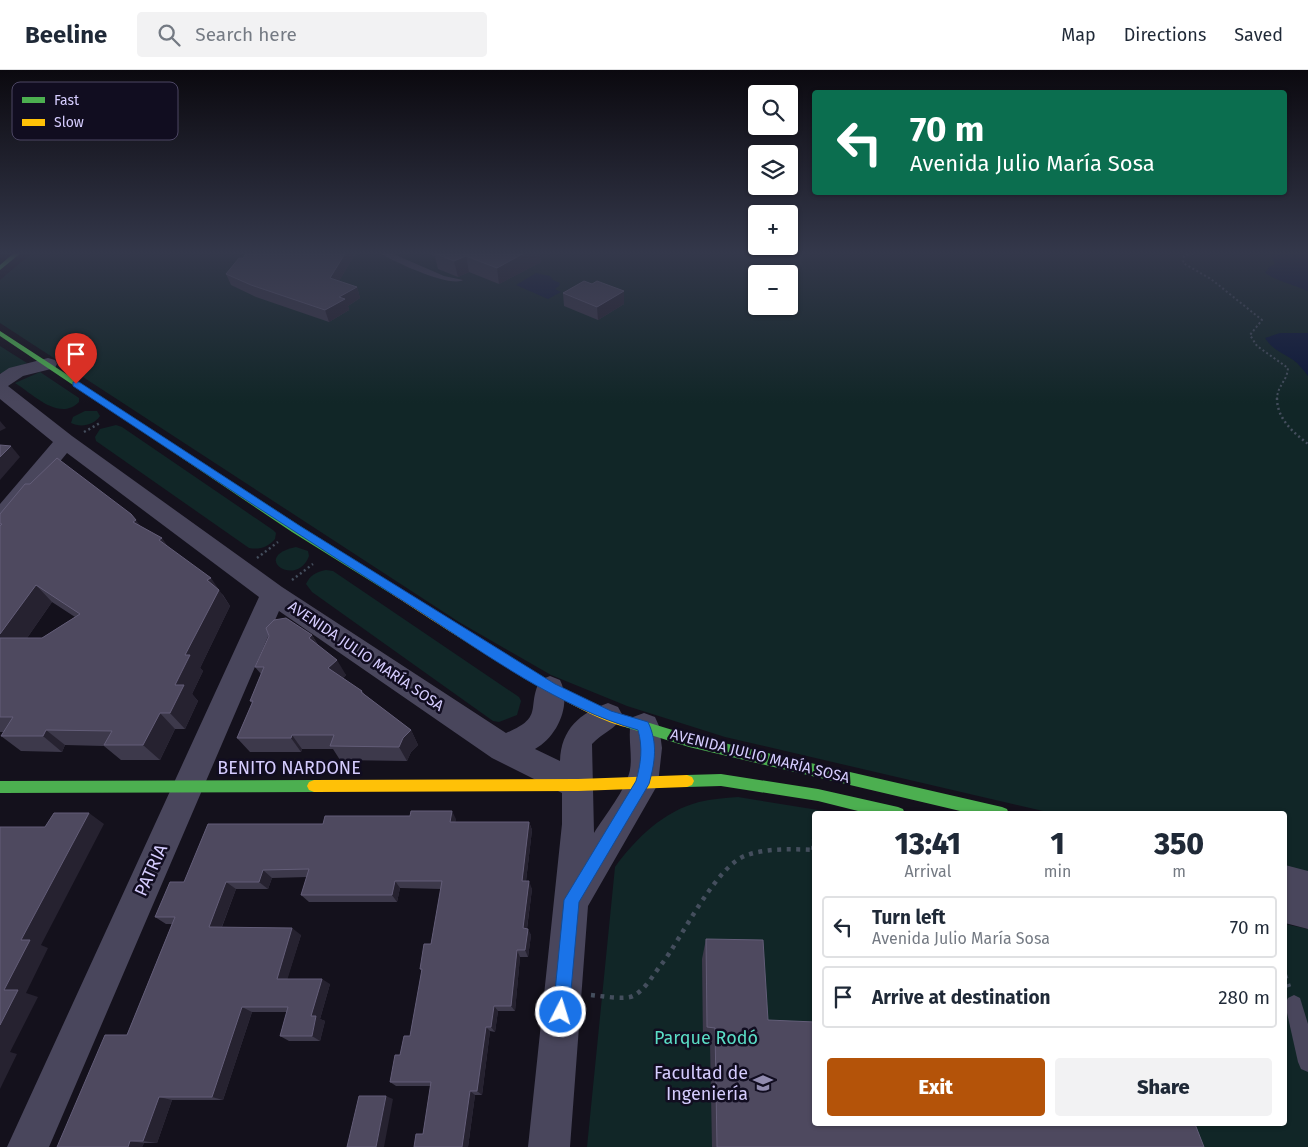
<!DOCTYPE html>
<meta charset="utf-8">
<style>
body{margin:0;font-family:"Fira Sans",sans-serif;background:#f2f2f3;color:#1f2937;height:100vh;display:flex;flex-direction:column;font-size:19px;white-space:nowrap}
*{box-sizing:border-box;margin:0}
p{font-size:16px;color:#747a83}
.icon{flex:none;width:28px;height:28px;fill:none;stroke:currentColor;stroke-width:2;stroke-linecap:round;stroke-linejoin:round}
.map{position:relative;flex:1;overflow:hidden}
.details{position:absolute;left:812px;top:741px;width:475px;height:315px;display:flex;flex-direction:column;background:#fff;border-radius:5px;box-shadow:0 1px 4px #0004}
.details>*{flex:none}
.hud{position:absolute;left:812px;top:20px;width:475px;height:105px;border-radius:5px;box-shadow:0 1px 4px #0004;background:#0b6e4f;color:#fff;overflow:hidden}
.buttons{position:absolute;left:748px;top:15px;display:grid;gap:10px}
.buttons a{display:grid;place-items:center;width:50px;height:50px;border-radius:5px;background:#fff;box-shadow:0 1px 4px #0004;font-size:25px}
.pin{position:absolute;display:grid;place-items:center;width:42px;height:42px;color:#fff;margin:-51px -21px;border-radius:50% 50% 50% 0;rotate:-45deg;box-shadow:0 0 5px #0007}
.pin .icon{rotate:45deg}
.me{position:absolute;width:55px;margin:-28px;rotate:5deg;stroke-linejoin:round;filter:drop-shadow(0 0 4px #0008)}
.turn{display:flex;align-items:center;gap:18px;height:105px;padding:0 15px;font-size:22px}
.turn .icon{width:65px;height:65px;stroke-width:2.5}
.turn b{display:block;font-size:35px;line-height:42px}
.eta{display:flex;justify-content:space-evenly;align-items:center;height:85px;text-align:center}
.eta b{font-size:30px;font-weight:800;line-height:35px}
.cta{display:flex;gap:10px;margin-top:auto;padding:10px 15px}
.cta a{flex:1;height:58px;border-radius:5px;background:#b45309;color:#fff;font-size:20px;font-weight:800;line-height:58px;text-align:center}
.cta a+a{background:#f2f2f3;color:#1f2937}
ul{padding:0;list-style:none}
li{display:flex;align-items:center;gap:15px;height:62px;margin:0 10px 8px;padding:0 5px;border:2px solid #e0e1e3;border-radius:5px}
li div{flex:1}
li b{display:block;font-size:19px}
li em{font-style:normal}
header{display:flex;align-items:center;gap:30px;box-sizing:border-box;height:70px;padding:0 25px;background:#fff;border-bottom:1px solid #e0e1e3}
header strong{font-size:24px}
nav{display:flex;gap:28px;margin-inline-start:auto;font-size:18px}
.search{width:350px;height:45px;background:#f2f2f3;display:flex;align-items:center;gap:12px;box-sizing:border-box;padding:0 18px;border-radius:5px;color:#747a83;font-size:19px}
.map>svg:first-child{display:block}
.green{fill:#112627;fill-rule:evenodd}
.water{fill:#0b1739}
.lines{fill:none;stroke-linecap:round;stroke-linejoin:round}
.path-far3{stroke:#444e5d;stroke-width:2;stroke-dasharray:2 2.5;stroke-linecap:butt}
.path-far2{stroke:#444e5d;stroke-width:2.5;stroke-dasharray:2 3;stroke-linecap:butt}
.path-far1{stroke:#444e5d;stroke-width:4;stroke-dasharray:2.5 4.5;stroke-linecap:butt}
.path{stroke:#444e5d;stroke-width:4.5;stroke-dasharray:4 5.5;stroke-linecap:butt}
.lane{fill:#49465c;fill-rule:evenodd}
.street{fill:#49465c;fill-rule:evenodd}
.fast{fill:#4caf50;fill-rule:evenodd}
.slow{fill:#ffc107;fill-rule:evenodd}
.wall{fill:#3d394b;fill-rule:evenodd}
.shaded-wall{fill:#262230}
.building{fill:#4e495f;stroke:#635d78}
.route{fill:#1a73e8;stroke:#114b97}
.labels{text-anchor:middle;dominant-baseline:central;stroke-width:5;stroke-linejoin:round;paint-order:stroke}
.street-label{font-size:15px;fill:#d5ccfe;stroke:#110d20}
.near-street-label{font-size:18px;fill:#d5ccfe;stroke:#110d20}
.near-park-label{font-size:18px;fill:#5addc5;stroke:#110d20}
.near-poi-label{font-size:18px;fill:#d5ccfe;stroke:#110d20;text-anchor:end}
.key{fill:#110d20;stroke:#4c4663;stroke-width:1}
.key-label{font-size:14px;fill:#d5ccfe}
</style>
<header>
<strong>Beeline</strong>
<div class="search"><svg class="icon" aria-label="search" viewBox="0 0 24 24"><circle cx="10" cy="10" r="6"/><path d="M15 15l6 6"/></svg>Search here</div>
<nav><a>Map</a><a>Directions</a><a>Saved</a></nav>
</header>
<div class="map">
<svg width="1308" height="1077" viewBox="0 0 1308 1077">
<rect width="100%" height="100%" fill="#14111c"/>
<g class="green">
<path d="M33,182H1308V805L1285,799V744H1056L725,667L627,636L551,605L459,552L0,253V210ZM756,204H789V236H756Z"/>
<polygon points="0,276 27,293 2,304 0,303"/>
<path d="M40,302L79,328V332C59,352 33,324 15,313Z"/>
<path d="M85,341H97L100,346C94,355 81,358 71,353L73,347Z"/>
<path d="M116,355L122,357L273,460L276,463L275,469C268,477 260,480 249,478L96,371L95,367L100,359Z"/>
<path d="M296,477L308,481L309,486C297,519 249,487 296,477Z"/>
<path d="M326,500L333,501L519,627L521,631L517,645L499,652L493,651L312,522L306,514C310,505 316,502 326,500Z"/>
<path d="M738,727L843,744H815V1054H1285V854L1308,859V1077H587L615,797C636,768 664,741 699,732C712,729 725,728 738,727Z"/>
</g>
<g class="water">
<path d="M1270,182H1308V221C1294,215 1277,211 1265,203L1269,197L1275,194Z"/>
<polygon points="536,203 550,206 553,210 560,213 559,216 555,219 561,222 548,229 516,215"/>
<path d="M1280,263H1308V306C1305,302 1301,297 1297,293C1285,283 1275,283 1265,268Z"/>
</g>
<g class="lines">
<path class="path-far3" d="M1197,182L1184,186L1183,193L1211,209L1262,250L1250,265L1257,276L1288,298C1287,312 1277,315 1277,330"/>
<g class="path-far2">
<path d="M1277,328C1277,349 1293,362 1308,374"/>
<polyline points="84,362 100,353"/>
<polyline points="257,488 278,472"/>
<polyline points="292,510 313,494"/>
</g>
<polyline class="path-far1" points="814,763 815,757"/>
<g class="path">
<polyline points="813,780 815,762"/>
<polyline points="1285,905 1289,917"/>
<path d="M591,925C601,926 625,930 633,926C645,920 653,905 661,895C682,868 716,795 747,785C768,778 793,779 815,780"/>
</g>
<g class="lane">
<path d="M379,182H389L444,206L463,210C451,218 391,191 379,182Z"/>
<polygon points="1294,925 1300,928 1308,954 1308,1002 1301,999 1298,992 1285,934 1288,928"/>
</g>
<g class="street">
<path d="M48,288L55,290L57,294L55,298L23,306L8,316L72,366L282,517L506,663C545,647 526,638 540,610L550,606L560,610C572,634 558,666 535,679L560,691C561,659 580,643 608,633L618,637L623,646C616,659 602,663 592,674L594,763C605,745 626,720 630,700C633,682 626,662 633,647L644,643L655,647L659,656L662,678L658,714L588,836L570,1077H528L562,754V723L492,688L279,541L49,1077H7L259,527L67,383L8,455L0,457V434L53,372L0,329V304L9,298Z"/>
<polygon points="1285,795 1308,801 1308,859 1285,853"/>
</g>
<g class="fast">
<polygon points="15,182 22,182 0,200 0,195"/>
<polygon points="0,261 300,456 401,519 403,522 401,525 393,525 292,462 0,266"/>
<polygon points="630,647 689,665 1002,737 1007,739 1009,744 973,744 689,677 625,657 624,653 625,649"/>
<polygon points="721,704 818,719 898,737 903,739 905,744 870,744 818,731 721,716 687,717 682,715 680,711 682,707 687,705"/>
<polygon points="314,710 319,712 321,716 319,720 314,722 0,723 0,711"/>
</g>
<g class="slow">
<path d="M397,518L554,614L611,642L635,649L636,653L635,657C606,667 427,546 393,525L391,522L393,519Z"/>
<polygon points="687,705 692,707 694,711 692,715 687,717 578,721 314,722 309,720 307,716 309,712 314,710 578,709"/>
</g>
</g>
<g class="wall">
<polygon points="247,182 356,182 339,211 357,217 360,228 348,236 349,240 329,252 256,227 231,215 226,204 243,188"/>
<polygon points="424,182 539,182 541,192 499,214 469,202 458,207 438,199 435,186"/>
<polygon points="592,214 624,221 624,234 598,250 564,236 563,223"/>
<path d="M0,444L142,457L167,476L223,525L230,536L200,598L203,601L192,624L198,631L185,659H175L160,690H121L104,676L65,675L62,682L21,681L1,666L4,662H0ZM52,532L75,547L42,568H27Z"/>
<polygon points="312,565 318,575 346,605 343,608 362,621 365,625 411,660 418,675 411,682 407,691 340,690 333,679 302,679 301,682 250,682 237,668 252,633 250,631 261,604 255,597 269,566"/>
<polygon points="456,749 455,752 529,752 532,760 526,811 532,819 527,859 531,865 528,887 520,887 515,941 498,941 495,962 490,961 482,1025 475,1025 468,1077 414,1077 423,1064 431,1016 396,1016 390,1012 400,985 410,966 422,901 420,899 431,874 441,819 400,818 397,832 309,832 301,825 307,807 272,808 268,819 236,819 222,857 301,865 287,909 330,914 320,949 325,951 320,971 289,971 280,966 287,942 252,942 223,1030 172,1030 157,1073 144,1073 142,1077 57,1077 127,965 172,854 166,854 155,847 184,812 323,754"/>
<polygon points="706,869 768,950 1204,1077 712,1077 710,973 703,972 702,889"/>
</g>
<g class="shaded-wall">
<polygon points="346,182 356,182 334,220 330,208"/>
<polygon points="524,182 539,182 541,192 499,214 497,198"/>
<polygon points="466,186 469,202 458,207 454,191"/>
<polygon points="357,217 360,228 348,236 349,240 329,252 325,240 339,227"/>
<polygon points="624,221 624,234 598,250 597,237"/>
<polygon points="0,351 6,358 0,361"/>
<polygon points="11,376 20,387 0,410 0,387"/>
<polygon points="136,450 149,467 133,452"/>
<polygon points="162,468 174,485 159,470"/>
<polygon points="211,508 230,536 200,598 203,601 192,624 198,631 185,659 170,643 175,615 185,585 207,510"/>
<polygon points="36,515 52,532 16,584 0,570 0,564"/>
<polygon points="312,565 321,580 309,568"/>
<polygon points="337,590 346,605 337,613 328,598"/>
<polygon points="160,643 175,659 160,690 143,675"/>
<polygon points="46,660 65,675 62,682 43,666"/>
<polygon points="411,660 418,675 411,682 407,691 399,677 403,668"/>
<polygon points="292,665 302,679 301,682 291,668"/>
<polygon points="452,741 456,749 454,760 450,752"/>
<polygon points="89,743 104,754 41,875 48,878 26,923 38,927 10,982 17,984 0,1019 0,955 4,920 21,870"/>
<polygon points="529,752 532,760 525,819 522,811"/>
<polygon points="263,800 272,808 268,819 259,812"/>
<polygon points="395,811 400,818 397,832 392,825"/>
<polygon points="529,811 532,819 526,865 523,858"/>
<polygon points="226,812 236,819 219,864 209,857"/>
<polygon points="292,858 301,865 286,914 277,909"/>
<polygon points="528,859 531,865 528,887 525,880"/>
<polygon points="517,880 520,887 515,941 511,936"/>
<polygon points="322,909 330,914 320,949 325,951 320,971 312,966 311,946"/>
<polygon points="494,936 498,941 495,962 491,957"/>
<polygon points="242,937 252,942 223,1030 212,1027"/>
<polygon points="486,957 490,961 482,1025 477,1021"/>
<polygon points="470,1021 475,1025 468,1077 462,1077"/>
<polygon points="386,1026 393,1029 384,1077 376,1077"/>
<polygon points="159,1027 172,1030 157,1073 143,1071"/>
<polygon points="130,1071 144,1073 142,1077 128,1077"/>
</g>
<g class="building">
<polygon points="247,182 346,182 330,208 357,217 339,227 345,229 325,240 251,215 226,204 239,188 243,188"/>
<polygon points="436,182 526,182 497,198 466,186 454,191 434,183"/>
<polygon points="584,211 592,214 597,211 624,221 597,237 563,223"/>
<polygon points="0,375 11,376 0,387"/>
<polygon points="57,388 131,444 136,450 133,452 162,468 159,470 211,508 207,510 219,520 185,585 190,585 175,615 184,615 170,643 160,643 143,675 104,675 112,661 46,660 43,666 1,666 13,647 0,647 0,568 42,568 80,544 36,515 0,564 0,456 2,454 0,454 0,444 25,414 30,414"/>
<polygon points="286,548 312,565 309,568 337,590 328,598 362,621 361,622 411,660 403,668 399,677 330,676 334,665 292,665 291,668 237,668 253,631 250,631 264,597 255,597 269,566 266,558 274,550"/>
<polygon points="411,741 452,741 450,752 529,752 522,811 529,811 523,858 528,859 525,880 517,880 511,936 494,936 491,957 486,957 477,1021 470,1021 462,1077 414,1077 416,1064 423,1064 431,1012 390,1012 395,985 400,985 404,966 410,966 422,899 420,899 424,874 431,874 442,811 395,811 392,825 301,825 309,799 263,800 259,812 226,812 209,857 292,858 277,909 322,909 311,946 316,946 312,966 280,966 288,937 242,937 212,1027 159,1027 143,1071 130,1071 128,1077 57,1077 105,965 127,965 175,847 155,847 170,812 184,812 208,754 323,754 325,746 410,746"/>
<polygon points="54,743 89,743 21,870 30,870 4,920 18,920 0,955 0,757 45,757"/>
<polygon points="706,869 763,870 768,950 815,952 815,1054 1195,1054 1204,1077 717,1077 715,958 707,957"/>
<polygon points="359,1026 386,1026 376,1077 347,1077"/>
</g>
<linearGradient id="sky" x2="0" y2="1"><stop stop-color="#0b090f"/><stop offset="0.55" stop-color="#34384b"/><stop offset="1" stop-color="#34384b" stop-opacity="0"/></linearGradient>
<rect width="1308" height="333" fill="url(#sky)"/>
<path class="route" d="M73,312H79L300,456L555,614L611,641L648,652C658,673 655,692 649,714L579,832L569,942L567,948L561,950L555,948L553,942L564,830L636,711C641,693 643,678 638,660C558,637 489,586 419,541C303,468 188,392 73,316Z"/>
<defs>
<symbol id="university-bare" viewBox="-9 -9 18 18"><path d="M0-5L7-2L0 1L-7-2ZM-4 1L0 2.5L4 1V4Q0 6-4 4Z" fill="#918baf" stroke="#110d20" stroke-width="2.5" paint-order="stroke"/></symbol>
</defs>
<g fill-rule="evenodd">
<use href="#university-bare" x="749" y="999" width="28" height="28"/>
</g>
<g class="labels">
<g class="street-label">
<text transform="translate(366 586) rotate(34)">AVENIDA JULIO MARÍA SOSA</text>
<text transform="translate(760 686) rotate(14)">AVENIDA JULIO MARÍA SOSA</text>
</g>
<g class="near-street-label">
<text x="289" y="698">BENITO NARDONE</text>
<text transform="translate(151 800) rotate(-66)">PATRIA</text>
</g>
<g class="near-park-label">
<text x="706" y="968">Parque Rodó</text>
</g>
<g class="near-poi-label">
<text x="748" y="1003">Facultad de<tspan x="748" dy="21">Ingeniería</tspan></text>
</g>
</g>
<rect x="12" y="12" width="166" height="58" rx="8" class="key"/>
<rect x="22" y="27" width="23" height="6" fill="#4caf50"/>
<rect x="22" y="49" width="23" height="7" fill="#ffc107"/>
<g class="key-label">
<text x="54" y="35">Fast</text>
<text x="54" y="57">Slow</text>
</g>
</svg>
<div class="buttons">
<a><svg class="icon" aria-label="search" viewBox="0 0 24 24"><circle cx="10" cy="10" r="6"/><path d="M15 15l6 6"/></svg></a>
<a><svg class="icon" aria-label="layers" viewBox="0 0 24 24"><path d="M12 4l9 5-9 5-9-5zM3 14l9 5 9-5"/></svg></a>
<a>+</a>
<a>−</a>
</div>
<div class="pin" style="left:76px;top:314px;background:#d93025"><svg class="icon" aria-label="arrive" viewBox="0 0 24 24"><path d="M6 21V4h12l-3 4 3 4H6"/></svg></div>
<svg class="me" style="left:561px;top:942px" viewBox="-20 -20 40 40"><circle r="17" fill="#1a73e8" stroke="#fff" stroke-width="3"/><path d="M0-11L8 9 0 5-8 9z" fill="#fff"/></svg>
<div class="hud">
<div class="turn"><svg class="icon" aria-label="left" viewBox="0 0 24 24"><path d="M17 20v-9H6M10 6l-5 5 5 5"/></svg><div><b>70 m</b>Avenida Julio María Sosa</div></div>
</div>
<section class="details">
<div class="eta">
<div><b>13:41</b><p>Arrival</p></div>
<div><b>1</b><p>min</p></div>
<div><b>350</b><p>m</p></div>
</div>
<ul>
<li><svg class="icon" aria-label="left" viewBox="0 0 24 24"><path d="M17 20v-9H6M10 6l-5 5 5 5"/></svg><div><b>Turn left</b><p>Avenida Julio María Sosa</p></div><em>70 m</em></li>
<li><svg class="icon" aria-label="arrive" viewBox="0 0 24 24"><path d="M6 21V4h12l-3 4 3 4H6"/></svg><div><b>Arrive at destination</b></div><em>280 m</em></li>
</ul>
<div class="cta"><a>Exit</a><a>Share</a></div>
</section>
</div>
